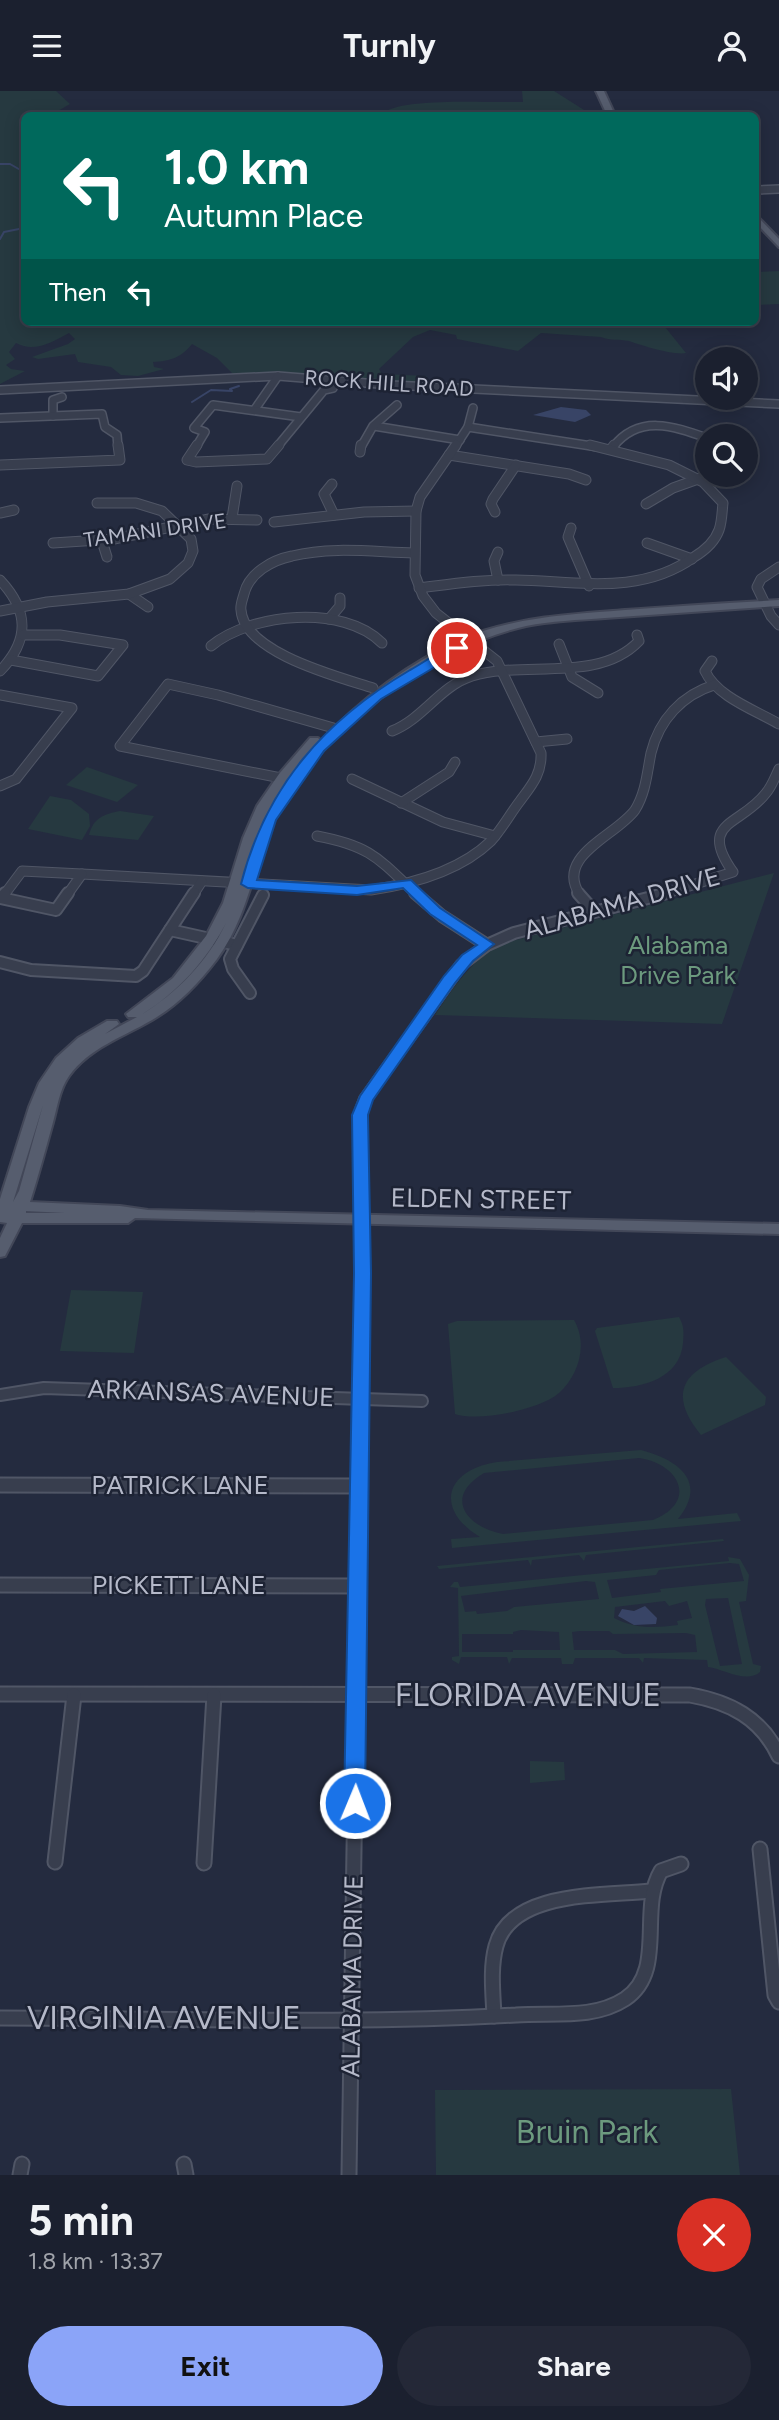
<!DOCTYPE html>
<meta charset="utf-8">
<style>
body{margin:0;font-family:Figtree,sans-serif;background:#242837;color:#f1f3f6;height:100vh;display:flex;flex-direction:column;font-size:26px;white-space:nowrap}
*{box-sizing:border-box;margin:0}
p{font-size:23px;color:#a0a3aa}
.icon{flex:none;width:38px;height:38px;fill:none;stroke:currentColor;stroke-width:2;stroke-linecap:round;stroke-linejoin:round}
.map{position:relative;height:2084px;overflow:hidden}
.panel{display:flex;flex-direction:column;background:#1b202f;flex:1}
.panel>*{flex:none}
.banner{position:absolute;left:21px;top:21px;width:738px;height:214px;border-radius:10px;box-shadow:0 4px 18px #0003,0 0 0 2px #393e4b;background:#00695c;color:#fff;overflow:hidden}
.fabs{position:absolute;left:695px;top:256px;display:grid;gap:14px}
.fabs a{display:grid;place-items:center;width:63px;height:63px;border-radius:50%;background:#1b202f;box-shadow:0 4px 18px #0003,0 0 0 2px #393e4b;font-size:35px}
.pin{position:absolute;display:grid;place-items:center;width:60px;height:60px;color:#fff;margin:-30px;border:4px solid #fff;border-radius:50%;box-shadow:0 2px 7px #0007}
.me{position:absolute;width:77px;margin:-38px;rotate:1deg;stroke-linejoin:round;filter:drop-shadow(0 0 5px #0008)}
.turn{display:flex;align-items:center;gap:24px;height:147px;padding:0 28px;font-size:32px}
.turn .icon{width:91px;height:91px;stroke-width:2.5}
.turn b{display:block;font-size:49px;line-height:60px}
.then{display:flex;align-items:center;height:66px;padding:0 28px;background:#0003;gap:14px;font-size:26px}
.round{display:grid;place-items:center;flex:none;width:74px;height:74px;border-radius:37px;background:#242837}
.head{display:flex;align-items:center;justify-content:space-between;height:119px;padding:0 28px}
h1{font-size:42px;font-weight:700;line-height:52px}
.cta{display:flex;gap:14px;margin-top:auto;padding:14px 28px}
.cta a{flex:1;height:80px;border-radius:42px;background:#8ba4f8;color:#111;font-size:28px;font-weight:700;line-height:80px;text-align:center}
.cta a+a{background:#242837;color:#f1f3f6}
header{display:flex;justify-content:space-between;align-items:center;height:91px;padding:0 28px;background:#1b202f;font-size:32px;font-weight:700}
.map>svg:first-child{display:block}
.green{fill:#263940;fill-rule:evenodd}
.water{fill:#384466}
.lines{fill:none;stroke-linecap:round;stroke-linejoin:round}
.stream{stroke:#384466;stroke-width:2}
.minor-far3-casing{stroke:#505666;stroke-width:10}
.minor-far2-casing{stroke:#505666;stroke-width:11}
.minor-far1-casing{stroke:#505666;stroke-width:14}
.minor-casing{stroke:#505666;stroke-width:17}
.major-casing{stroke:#424758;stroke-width:4}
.minor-far3{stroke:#383e4e;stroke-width:7}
.minor-far2{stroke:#383e4e;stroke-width:9}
.minor-far1{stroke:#383e4e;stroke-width:10}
.minor{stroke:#383e4e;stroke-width:13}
.major{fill:#565d6e;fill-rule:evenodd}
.route{fill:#1a73e8;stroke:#114b97;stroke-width:2}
.labels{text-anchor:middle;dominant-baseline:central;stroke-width:5;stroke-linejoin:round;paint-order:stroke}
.far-street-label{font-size:21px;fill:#b5b9c9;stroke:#1d2334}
.street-label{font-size:26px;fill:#b5b9c9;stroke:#1d2334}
.park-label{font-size:26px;fill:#6c9a7e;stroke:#1d2334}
.near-street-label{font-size:32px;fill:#b5b9c9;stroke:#1d2334}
.near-park-label{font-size:32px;fill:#6c9a7e;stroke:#1d2334}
</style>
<header><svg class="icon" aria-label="menu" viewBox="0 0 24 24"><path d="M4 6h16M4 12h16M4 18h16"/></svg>Turnly<svg class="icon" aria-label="person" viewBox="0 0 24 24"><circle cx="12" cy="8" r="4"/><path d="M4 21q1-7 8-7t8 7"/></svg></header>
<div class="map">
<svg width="779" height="2084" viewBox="0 0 779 2084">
<rect width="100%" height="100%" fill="#242b3f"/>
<g class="green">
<path d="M0,0H56L70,13L51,24H24V231H661L686,262C674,265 637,253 629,250C619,248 611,250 601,246L541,242L518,260L457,248L456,244L430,239L413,246L379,278L382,283L427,285L420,295L302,283L234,284L217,267L192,253C181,267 170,270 153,271L154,276L164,278L138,285L121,284L111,276L78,271L75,263L38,268L32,266L68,253L75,248L69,242C52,251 35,262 16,252L9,261L15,268L6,274L11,278L25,280L0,293Z"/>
<path d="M522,0H554L592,24H396L384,21C408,6 491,12 523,11Z"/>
<polygon points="779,180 779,213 756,214 756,181"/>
<polygon points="87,676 138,694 117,711 66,694"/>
<polygon points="50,705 71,709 89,723 90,735 82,749 28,738"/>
<path d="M120,720L154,725L138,749L89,744C93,727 104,723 120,720Z"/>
<path d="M774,782L722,933L435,924C455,895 472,867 504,852Z"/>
<polygon points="71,1199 143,1201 134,1262 60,1260"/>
<path d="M679,1226C684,1235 684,1241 683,1252C680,1287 643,1297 613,1297L595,1240L597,1237Z"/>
<path d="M574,1229C588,1253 579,1284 559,1302C539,1319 479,1331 455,1323L448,1233L457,1230Z"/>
<path d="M726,1266L766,1306L765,1314L701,1344C670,1306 679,1281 726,1266Z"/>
<path d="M641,1359C679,1369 708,1391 678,1428L737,1422L741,1430L452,1457L451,1448L480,1446C434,1418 445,1379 497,1371ZM639,1367C680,1373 698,1411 653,1429L503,1443C466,1436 443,1406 484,1382Z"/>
<polygon points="723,1448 724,1450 586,1464 584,1470 579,1464 532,1469 531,1475 528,1469 439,1478 437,1475"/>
<path d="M728,1466L740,1468L749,1484L746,1510L739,1511L753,1573L761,1575L760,1581C746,1593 724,1578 708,1576L707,1569L644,1567L643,1572L639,1567H575L573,1573H562L561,1567H512L509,1573L507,1566H461L459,1573L452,1569V1566L459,1565L458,1497L450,1496L454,1491H458L460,1496L729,1470ZM730,1472L739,1473L744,1490L660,1498L661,1501L612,1507L607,1489L656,1484L659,1479ZM586,1490L595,1491L599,1508L514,1516L507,1520L477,1523L476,1520L465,1521L461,1505ZM728,1507L742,1573L720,1575L705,1514L706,1508ZM665,1510L669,1515L687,1510L692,1527L677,1530L678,1534C654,1537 635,1538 614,1527L615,1516ZM521,1539L559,1541L560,1559H513V1561H462V1543H513V1541ZM580,1540H609L613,1543L686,1542L695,1544L697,1561L623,1563L615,1559H574L572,1541Z"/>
<polygon points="530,1670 564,1671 565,1689 530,1692"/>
<polygon points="731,1998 740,2084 436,2084 435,1999"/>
</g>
<g class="water">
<polygon points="561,316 586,319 591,324 575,331 533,324"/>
<polygon points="645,1515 657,1527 656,1533 634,1534 618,1525 622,1518 634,1520"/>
</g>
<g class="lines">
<g class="stream">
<polyline points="0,73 10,73 24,81"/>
<polyline points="0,148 4,141 24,137"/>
<polyline points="192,311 211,299 232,300 230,298 239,295"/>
</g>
<defs>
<g id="minor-far3">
<polyline points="756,99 779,98"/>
<polyline points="0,299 278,285 391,294 779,313"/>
<polyline points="255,318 278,285"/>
<polyline points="53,325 53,309 62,306"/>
<polyline points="0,327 102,323 105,336 117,344 118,356"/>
<polyline points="374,335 460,349"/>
<polyline points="468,336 598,356"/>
<polyline points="196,356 205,341 194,337 213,314 301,326"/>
<polyline points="277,356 324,299 333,297"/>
<polyline points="361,356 373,335 397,314"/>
<polyline points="455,356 468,336 473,317"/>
<path d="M613,356C639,323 673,335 707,347"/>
</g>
<g id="minor-far2">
<polyline points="197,354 187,369 196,371 267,368 279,354"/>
<polyline points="611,358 614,354"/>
<polyline points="360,361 361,354"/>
<polyline points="449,364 569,383 586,389"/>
<polyline points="0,374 120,369 118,354"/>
<polyline points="332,393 324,403 334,424"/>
<polyline points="646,413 673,397 712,383"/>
<polyline points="495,421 491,413 493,408 516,374"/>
<polyline points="0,422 14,419"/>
<polyline points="232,427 237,395"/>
<polyline points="274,431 364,421 416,420"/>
<polyline points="571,437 568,446 589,495"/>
<polyline points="102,450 107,466"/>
<polyline points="53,452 114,448 209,428 257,429"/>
<polyline points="647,452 692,468"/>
<polyline points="498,461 494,470 498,489"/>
<polyline points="779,476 761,488 757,496 771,525 779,534"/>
<path d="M0,489C29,520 30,549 0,580"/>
<path d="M419,497C451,493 483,488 516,489C577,490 640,505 694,466C704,460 715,450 719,439C722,431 722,420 723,412L703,391L669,374L590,354"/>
<polyline points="129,503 148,516"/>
<polyline points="0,520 47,511 129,503 170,488 188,472 193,460 191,448 162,420 136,412 97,412"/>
<polyline points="329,528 340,515 340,507"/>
<polyline points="559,553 572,586 598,602"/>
<path d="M211,555C251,522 343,513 382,552"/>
<polyline points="11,569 98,585 123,554 60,544 23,544"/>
<path d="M712,570L705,580C717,606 755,619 779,633"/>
<path d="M373,597C339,586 244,562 241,519C240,514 243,507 244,503C249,482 272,469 292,465C332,455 373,461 414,462"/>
<polyline points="0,604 72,617 16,688 0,695"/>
<path d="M392,640C423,628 440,595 472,585C524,569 598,593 639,550L637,544"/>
<polyline points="536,651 567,648"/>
<polyline points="352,688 443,731 495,745"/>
<polyline points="291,689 120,655 168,593 218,604 337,638"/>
<polyline points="401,712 449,681 455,671"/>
<path d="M317,745C371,755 379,768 417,804"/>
<path d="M82,783L371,799C412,793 460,780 491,750C502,738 510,723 520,710C531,695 542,683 541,662L497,570L436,522L423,505L415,484L416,420L420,406L456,354"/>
<polyline points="4,804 22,780 82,783 67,804"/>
<polyline points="193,804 202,790"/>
<path d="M580,804C554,765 616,745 635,719C646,701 647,682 651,662C659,629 682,604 714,594"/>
<path d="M661,804L733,781C697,730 741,735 766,702C772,695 775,686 779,678"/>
</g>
<g id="minor-far1">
<polyline points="5,802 1,807 56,819 68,802"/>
<polyline points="415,802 442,825 487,854"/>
<polyline points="578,802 594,820"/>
<polyline points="170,839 237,854"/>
<polyline points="0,871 31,879 136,885 143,880 194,802"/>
<polyline points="250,902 233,878 230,868 263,804"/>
<polyline points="0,1304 44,1297 422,1310"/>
<polyline points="360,1370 363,1182 360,1116 361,1019 365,1008 461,874 487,854 514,842 667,802"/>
</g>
<g id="minor">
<polyline points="0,1394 359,1395"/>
<polyline points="0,1494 358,1495"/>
<path d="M0,1603L690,1604C730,1611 761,1627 779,1665"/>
<polyline points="760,1758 775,1904 779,1911"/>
<polyline points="55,1771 74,1604"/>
<polyline points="204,1772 214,1604"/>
<path d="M494,1925C493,1902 490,1877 496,1855C511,1799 604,1805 650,1800"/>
<path d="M0,1927C172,1927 344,1934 516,1924C551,1921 593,1929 625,1908C667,1880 638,1819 661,1780L681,1773"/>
<polyline points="184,2073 186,2084"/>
<polyline points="20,2084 22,2073"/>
<polyline points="349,2084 360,1368"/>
</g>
<g id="major">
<polygon points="596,0 604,0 615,24 607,24"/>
<polygon points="756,124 779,148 779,156 756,132"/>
<path d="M779,509V515C721,519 663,523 605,527C578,529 551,530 526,535C433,556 332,632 283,713C254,762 252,821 217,868C199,892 178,914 152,929C123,946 89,957 69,985C59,999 57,1018 52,1035C45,1060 38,1086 30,1111L120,1115L148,1119L779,1133V1143L135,1127L128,1132H22L5,1165L0,1166V1147L7,1132L0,1131V1108L29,1016L39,992L56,967L78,947L107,930H117L119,933L105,943L137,926H128L126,923L173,887L206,845L223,812L243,747L257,715L279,683L310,647H318L320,649C292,685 267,711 253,756C268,710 299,672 333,638C375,597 427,560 483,540C530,525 577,523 625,519C676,515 728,512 779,509ZM226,832C208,870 177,902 141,924C178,901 206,870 226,832ZM43,1014L19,1100L13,1111ZM26,1120L65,1122H26Z"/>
</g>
</defs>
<use href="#minor-far3" class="minor-far3-casing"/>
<use href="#minor-far2" class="minor-far2-casing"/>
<use href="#minor-far1" class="minor-far1-casing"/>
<use href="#minor" class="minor-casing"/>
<use href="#major" class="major-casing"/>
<use href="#minor-far3" class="minor-far3"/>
<use href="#minor-far2" class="minor-far2"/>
<use href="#minor-far1" class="minor-far1"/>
<use href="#minor" class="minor"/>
<use href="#major" class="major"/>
</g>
<path class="route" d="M457,553L462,554V560L381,608L324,660L276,729L257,789L357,795L411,789L440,817L494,853L473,870L455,892L373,1009L368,1024L371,1182L365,1712L362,1717L355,1720L347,1717L344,1712L354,1182L352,1024L360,1005L444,885L462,864L477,854L430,823L403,797L357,804L248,797L241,793C266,695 325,629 410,579C425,571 441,558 457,553Z"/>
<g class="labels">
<g class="far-street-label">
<text transform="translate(389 292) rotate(4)">ROCK HILL ROAD</text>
<text transform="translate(155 439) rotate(-8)">TAMANI DRIVE</text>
</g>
<g class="street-label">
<text transform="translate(622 812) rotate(-16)">ALABAMA DRIVE</text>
<text transform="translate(481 1108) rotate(1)">ELDEN STREET</text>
<text transform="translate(211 1302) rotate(2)">ARKANSAS AVENUE</text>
<text x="180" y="1394">PATRICK LANE</text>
<text x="179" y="1494">PICKETT LANE</text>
<text transform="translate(352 1885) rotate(-89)">ALABAMA DRIVE</text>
</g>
<g class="park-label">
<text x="678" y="854">Alabama<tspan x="678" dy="30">Drive Park</tspan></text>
</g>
<g class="near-street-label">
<text x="528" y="1604">FLORIDA AVENUE</text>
<text x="164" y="1927">VIRGINIA AVENUE</text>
</g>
<g class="near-park-label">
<text x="587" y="2041">Bruin Park</text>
</g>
</g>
</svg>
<div class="fabs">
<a><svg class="icon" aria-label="sound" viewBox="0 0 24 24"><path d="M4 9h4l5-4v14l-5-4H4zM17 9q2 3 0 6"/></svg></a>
<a><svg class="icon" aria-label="search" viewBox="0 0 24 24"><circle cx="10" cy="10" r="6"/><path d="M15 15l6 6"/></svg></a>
</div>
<div class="pin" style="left:457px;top:557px;background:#d93025"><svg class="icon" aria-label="arrive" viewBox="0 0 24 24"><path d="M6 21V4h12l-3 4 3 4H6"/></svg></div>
<svg class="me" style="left:355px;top:1712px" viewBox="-20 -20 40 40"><circle r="17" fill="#1a73e8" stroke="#fff" stroke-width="3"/><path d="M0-11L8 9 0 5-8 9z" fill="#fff"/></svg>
<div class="banner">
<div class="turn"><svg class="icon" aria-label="left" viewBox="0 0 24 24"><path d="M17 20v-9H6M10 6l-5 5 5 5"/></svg><div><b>1.0 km</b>Autumn Place</div></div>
<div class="then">Then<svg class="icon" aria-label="left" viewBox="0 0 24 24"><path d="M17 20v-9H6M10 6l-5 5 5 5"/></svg></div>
</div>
</div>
<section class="panel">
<div class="head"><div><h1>5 min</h1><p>1.8 km · 13:37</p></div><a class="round" style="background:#d93025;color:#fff"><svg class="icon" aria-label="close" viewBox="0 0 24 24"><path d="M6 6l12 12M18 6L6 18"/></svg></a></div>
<div class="cta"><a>Exit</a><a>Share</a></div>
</section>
